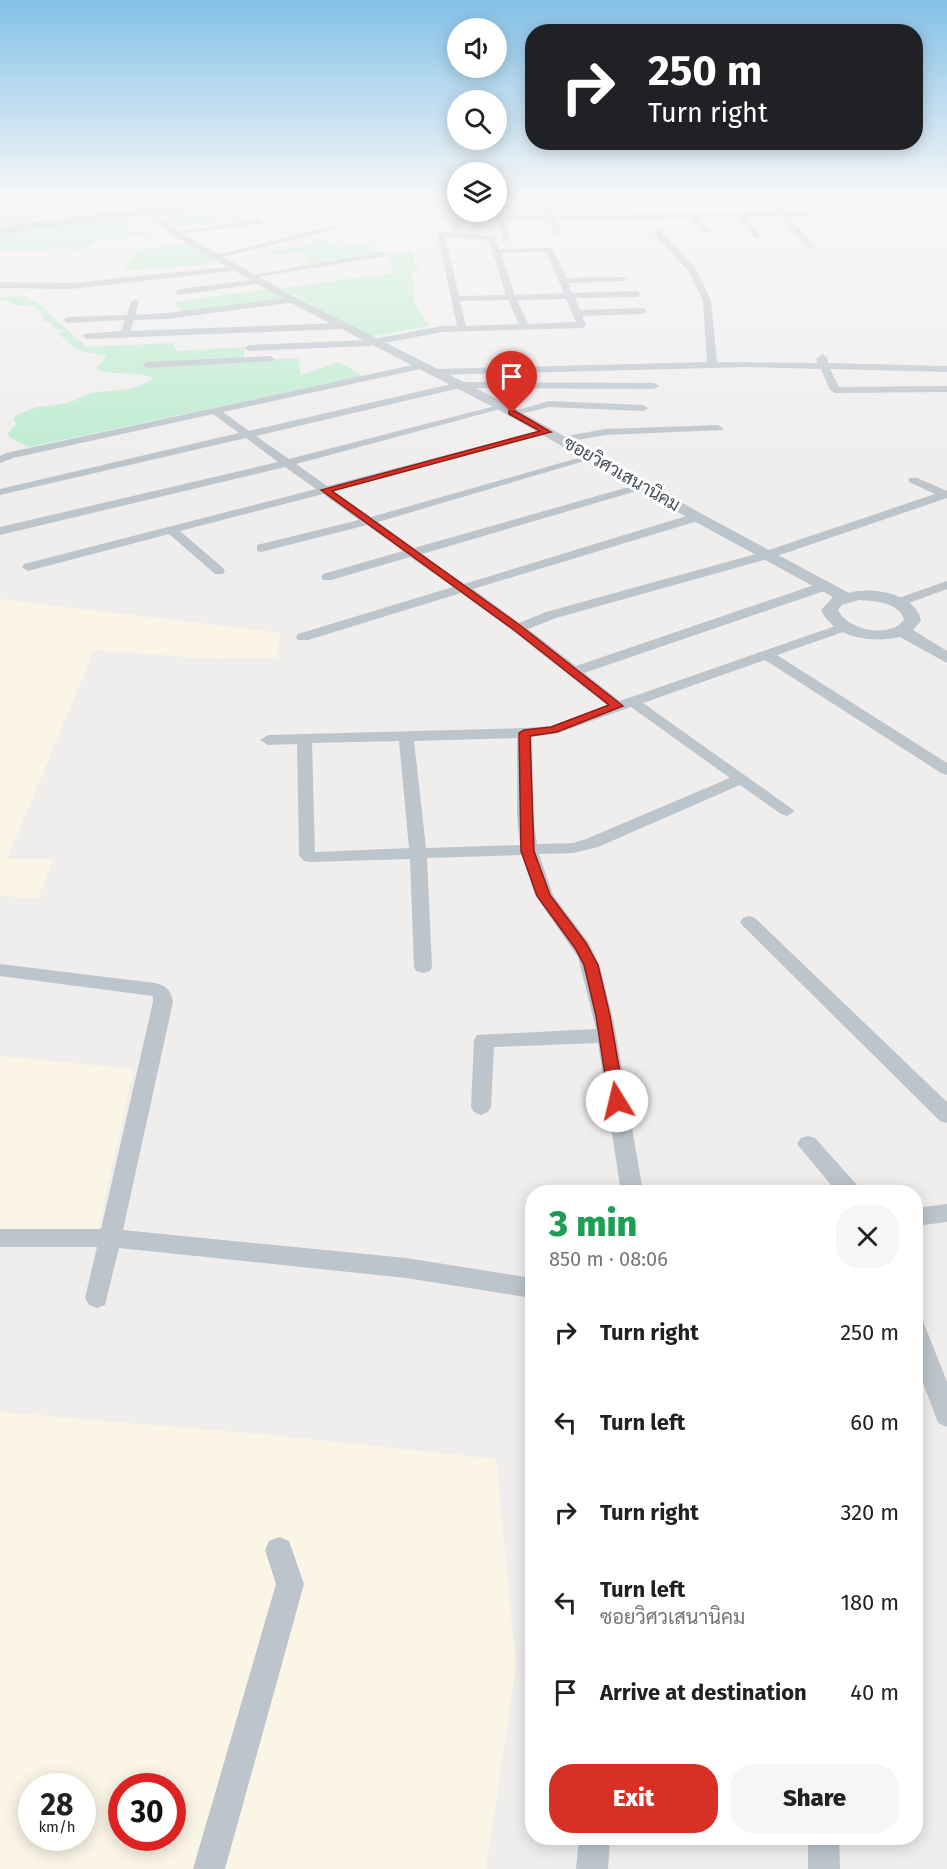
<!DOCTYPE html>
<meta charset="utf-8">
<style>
body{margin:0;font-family:"Fira Sans",Sarabun,sans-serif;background:#f6f6f6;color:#202124;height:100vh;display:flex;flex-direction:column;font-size:22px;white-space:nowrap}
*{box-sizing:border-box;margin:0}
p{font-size:20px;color:#757577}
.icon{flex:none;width:33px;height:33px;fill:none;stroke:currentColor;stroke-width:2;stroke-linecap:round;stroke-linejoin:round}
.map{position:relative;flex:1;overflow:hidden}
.details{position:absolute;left:525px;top:1185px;width:398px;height:660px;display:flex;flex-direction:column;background:#fff;border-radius:24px;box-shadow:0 3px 15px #0003}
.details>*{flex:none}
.banner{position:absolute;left:525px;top:24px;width:398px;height:126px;border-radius:24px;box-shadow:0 3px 15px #0003;background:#202124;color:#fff;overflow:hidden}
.fabs{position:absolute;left:447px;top:18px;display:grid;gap:12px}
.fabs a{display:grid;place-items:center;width:60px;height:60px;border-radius:50%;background:#fff;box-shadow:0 3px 15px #0003;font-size:30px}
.speed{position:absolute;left:18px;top:1773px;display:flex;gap:12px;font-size:30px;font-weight:700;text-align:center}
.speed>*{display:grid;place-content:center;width:78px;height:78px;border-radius:50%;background:#fff;box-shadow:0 3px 15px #0003;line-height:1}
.speed small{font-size:15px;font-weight:400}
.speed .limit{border:9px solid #d22;background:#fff;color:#111}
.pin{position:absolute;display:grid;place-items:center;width:51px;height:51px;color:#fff;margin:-62px -26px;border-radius:50% 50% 50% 0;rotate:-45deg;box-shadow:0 0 6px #0007}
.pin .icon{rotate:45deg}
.me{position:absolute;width:66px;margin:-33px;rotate:351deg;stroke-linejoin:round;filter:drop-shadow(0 0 4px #0008)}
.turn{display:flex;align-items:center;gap:21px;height:126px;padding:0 24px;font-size:27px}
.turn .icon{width:78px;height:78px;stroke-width:2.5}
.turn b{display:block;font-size:42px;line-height:51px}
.round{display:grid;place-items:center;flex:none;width:63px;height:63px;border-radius:24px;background:#f6f6f6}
.head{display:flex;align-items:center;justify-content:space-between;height:102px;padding:0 24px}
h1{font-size:36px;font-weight:800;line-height:45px;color:#1e9e55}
.primary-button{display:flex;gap:12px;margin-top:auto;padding:12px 24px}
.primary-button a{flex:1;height:69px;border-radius:24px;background:#d93025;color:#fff;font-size:24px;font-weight:800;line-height:69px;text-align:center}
.primary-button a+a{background:#f6f6f6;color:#202124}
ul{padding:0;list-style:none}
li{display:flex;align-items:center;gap:18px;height:90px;padding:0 24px}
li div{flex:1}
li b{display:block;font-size:22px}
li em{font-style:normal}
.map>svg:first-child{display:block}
.commercial{fill:#fbf5e6;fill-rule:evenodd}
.green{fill:#bdeccf}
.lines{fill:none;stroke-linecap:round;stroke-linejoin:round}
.minor{fill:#bcc5cc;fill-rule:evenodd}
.tertiary{fill:#bcc5cc;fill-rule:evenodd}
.primary{fill:#aebdcb;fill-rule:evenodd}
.route{fill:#d93025;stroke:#8d1f18;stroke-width:1.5}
.labels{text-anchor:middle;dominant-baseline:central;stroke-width:6;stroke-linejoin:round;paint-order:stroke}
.far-street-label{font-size:18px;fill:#46505a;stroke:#fff}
</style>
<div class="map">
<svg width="947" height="1869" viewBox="0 0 947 1869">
<rect width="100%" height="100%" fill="#f0eded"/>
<g class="commercial">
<polygon points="0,599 280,633 277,658 215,659 94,650 7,859 54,859 38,898 0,896"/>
<polygon points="0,1056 134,1069 97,1233 0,1233"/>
<path d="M0,1412L271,1435L496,1459L516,1666L486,1869H0ZM32,1786H82V1838H32ZM122,1786H172V1838H122Z"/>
</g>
<g class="green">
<polygon points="0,196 123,196 131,207 0,224"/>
<polygon points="136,196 215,196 142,206"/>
<polygon points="283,196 392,197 390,200 320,200 282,216 277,213 171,228 155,213"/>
<polygon points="499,196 541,196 547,216 526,217 524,210 504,211 501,208 522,207 521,204 500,204"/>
<polygon points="548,196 752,196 748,207 709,207 689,209 667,208 666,210 633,207 627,210 588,211 595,216 555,216"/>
<path d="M121,217L129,223H133L126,229C136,233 146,228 156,234C137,235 123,239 104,239L108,235L103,234L87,248L71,253L73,249L0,251V232Z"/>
<polygon points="320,240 330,243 328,246 344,247 345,244 366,244 377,253 310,264 303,253 271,255 266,253 274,250 302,247 303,243"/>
<polygon points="191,243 225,263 122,271 138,250"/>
<polygon points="412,251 415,265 421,270 411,273 414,280 414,303 429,326 371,337 281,288 395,273 386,254"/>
<polygon points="267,289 286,299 183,312 173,302"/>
<path d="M28,296L27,301H36L86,347L173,343L177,351L244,347V358L148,364L298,358L301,375L339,362L363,376L29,447L10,438L8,433L16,424L13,418C38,402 45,409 70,402C78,400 83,395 91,393C111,390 137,392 153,378C135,370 116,376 98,370L97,367L107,356L77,350L59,334L64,330L54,329L51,322H42L44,316L33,306L13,305L9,301H0V298Z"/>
</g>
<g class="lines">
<g class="minor">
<polygon points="126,196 133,196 143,210 137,210"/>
<polygon points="496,196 500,197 504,216 547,215 541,196 548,196 554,215 777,212 763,197 770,196 785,212 815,212 812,216 789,217 816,247 809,249 781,217 745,217 760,237 756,239 738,217 699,218 708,232 704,234 691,218 556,220 561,233 557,235 553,233 549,220 505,220 510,239 506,241 502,239 498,221 456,221 459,229 452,231 449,217 497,216"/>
<polygon points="259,219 262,223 175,235 171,233"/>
<polygon points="334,225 338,227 337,229 218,258 214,256"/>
<polygon points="654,230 660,230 696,269 711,301 717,362 818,363 816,359 822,354 827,357 828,363 947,366 947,372 830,369 839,387 947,386 947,392 835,393 830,390 821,369 748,367 436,375 431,372 436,369 707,362 703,301 689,272 654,234"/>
<path d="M441,231L495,237L499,249L552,248L566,278L623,277L627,279L623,281L568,283L572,293L637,291L641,294L637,297L575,298L580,310L643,308L647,311L643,314L582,316L586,325L582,328L442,332L368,346L249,351L244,348L249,345L368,340L442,326H457L437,233ZM445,236L489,241L506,295L459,296ZM546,252L564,293L515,295L501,253ZM566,299L576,322L528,324L517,300ZM508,300L519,324L466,326L460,301Z"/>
<polygon points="382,252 385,252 385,256 251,278 247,276"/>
<polygon points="238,266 242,268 241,270 71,289 0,288 0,282 71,283"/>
<polygon points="260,279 263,279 263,283 179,295 175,292 179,289"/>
<polygon points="293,297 297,300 296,302 167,319 134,320 130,331 341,323 345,326 341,329 87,339 82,336 84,334 121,331 125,320 67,323 63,320 67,317 127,315 131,302 135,299 139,302 135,315 167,313"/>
<polygon points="270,356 275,359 273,361 147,368 142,365 147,362"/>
<path d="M422,363L427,366L425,368L223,412L249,431L460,382L654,383L659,386L654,389L460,388L256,436L289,459L503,404L508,407L296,464L327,486L547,429L552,432L334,491L371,517L589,455H597L598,457L378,522L414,548L639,484H647L649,486L647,488L422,554L464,584L693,514H701L703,517L701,520L473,589L519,623L546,612L763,552L935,494L909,482V478H917L947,491V498L771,558L556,618L528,629L576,666L820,583H830L831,586L830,589L584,673L620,701L844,623L851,627L849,630L777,655L947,763V775L941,773L765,660L643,703L795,811L787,816L781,814L740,785L598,847L573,853L539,854L553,895L589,943L600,967L614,1023L643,1192H621L598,1043L494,1047L491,1107L488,1112L481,1115L474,1112L471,1107L474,1040L477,1035L596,1029L578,957L535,895L522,855L427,858L432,967L430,971L423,973L416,971L414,967L410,859L310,862L304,861L299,855L297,744L268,745L260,740L268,735L524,728L551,726L608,706L513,631L461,593L308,640H298L296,637L298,634L453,587L410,557L331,580H323L321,577L323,574L403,551L367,525L261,552L257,551V545L359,520L323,494L180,531L223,568L225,571L223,574H215L169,534L28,571L22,567L24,564L316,489L285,467L0,535V527L278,462L246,438L0,495V489L239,433L213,414L13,458L0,463V456L6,453ZM631,707L730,778L586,839L573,843L537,844L533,816L532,737L558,733ZM517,738V816L520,845L426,848L414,741ZM399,741L409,848L315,852L312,743Z"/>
<polygon points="549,401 643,405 648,408 643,411 549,407 512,416 507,413"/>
<polygon points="718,425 723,428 722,430 605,435 561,443 556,440 561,437 605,429"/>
<polygon points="947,581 947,589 898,607 891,603 893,600"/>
<polygon points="749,916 755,918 947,1102 947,1123 940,1121 743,926 740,922 743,918"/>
<path d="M0,964L155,983C167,986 171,990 173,1002L123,1230L406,1258L532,1278V1298L406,1278L119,1248L105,1305L97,1308L89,1305L85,1298L97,1247H0V1229H101L153,1002V996L0,976Z"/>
<polygon points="808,1136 815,1138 858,1186 861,1192 837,1192 797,1144 801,1138"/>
<polygon points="947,1204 947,1222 915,1226 915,1208"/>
<polygon points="915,1318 923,1321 947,1382 947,1427 938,1423 915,1361"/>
<polygon points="279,1537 289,1541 304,1584 225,1869 193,1869 276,1584 265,1550 269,1541"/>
<polygon points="579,1838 610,1838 608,1869 576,1869"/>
<polygon points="808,1838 839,1838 840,1869 808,1869"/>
</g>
<path class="tertiary" d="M144,209H150L178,231L297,298L507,404L702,514L849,593C871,586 917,594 921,621L913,630L947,651V663L900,637C872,643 835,639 821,610L833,597L692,520L499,410L289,302L172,235L144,213ZM859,600C874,601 900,602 904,620C901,623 897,627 893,628C876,635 846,627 838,610L842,605Z"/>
<polygon class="primary" points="238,196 271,196 266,199 0,234 0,226"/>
</g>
<linearGradient id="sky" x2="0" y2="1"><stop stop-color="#83c1e8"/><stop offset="0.43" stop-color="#f8f7f7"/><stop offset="1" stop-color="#f8f7f7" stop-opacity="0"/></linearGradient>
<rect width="947" height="458" fill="url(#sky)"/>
<polygon class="route" points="509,411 515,411 551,432 332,491 521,626 623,706 557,732 530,736 534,851 550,895 586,943 598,965 610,1016 625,1101 622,1105 611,1105 609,1101 596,1016 584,965 575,948 537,896 521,851 519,733 524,730 551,727 609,705 514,630 321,490 540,431 509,414"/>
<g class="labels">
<g class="far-street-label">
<text transform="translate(622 474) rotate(30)">ซอยวิศวเสนานิคม</text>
</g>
</g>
</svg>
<div class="fabs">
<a><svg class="icon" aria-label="sound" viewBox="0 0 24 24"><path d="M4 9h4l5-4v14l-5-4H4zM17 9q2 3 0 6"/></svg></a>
<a><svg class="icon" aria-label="search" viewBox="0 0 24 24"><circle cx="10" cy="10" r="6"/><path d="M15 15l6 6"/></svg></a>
<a><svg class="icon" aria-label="layers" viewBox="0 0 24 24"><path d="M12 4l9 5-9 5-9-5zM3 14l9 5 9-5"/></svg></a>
</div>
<div class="speed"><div>28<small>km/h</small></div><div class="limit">30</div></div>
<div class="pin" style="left:512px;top:413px;background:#d93025"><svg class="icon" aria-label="arrive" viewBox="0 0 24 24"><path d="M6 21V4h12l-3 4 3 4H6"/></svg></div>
<svg class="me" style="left:617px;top:1101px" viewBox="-20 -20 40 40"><circle r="19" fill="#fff"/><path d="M0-13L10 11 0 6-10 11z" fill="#d93025"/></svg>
<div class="banner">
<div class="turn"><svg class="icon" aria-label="right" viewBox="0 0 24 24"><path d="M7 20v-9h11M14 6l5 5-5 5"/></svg><div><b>250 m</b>Turn right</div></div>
</div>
<section class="details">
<div class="head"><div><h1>3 min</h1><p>850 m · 08:06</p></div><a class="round"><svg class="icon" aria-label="close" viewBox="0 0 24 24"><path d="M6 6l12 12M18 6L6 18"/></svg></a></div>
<ul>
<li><svg class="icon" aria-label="right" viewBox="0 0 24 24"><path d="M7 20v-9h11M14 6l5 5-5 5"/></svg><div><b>Turn right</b></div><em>250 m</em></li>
<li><svg class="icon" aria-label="left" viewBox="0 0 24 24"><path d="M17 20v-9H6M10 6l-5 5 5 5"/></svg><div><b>Turn left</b></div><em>60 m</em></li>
<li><svg class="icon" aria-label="right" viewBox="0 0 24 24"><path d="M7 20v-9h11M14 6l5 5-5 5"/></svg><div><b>Turn right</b></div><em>320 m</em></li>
<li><svg class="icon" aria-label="left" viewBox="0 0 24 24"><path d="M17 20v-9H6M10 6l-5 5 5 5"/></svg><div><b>Turn left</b><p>ซอยวิศวเสนานิคม</p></div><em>180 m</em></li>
<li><svg class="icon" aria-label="arrive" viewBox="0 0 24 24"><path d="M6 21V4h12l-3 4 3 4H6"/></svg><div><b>Arrive at destination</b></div><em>40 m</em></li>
</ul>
<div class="primary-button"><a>Exit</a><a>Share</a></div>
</section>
</div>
